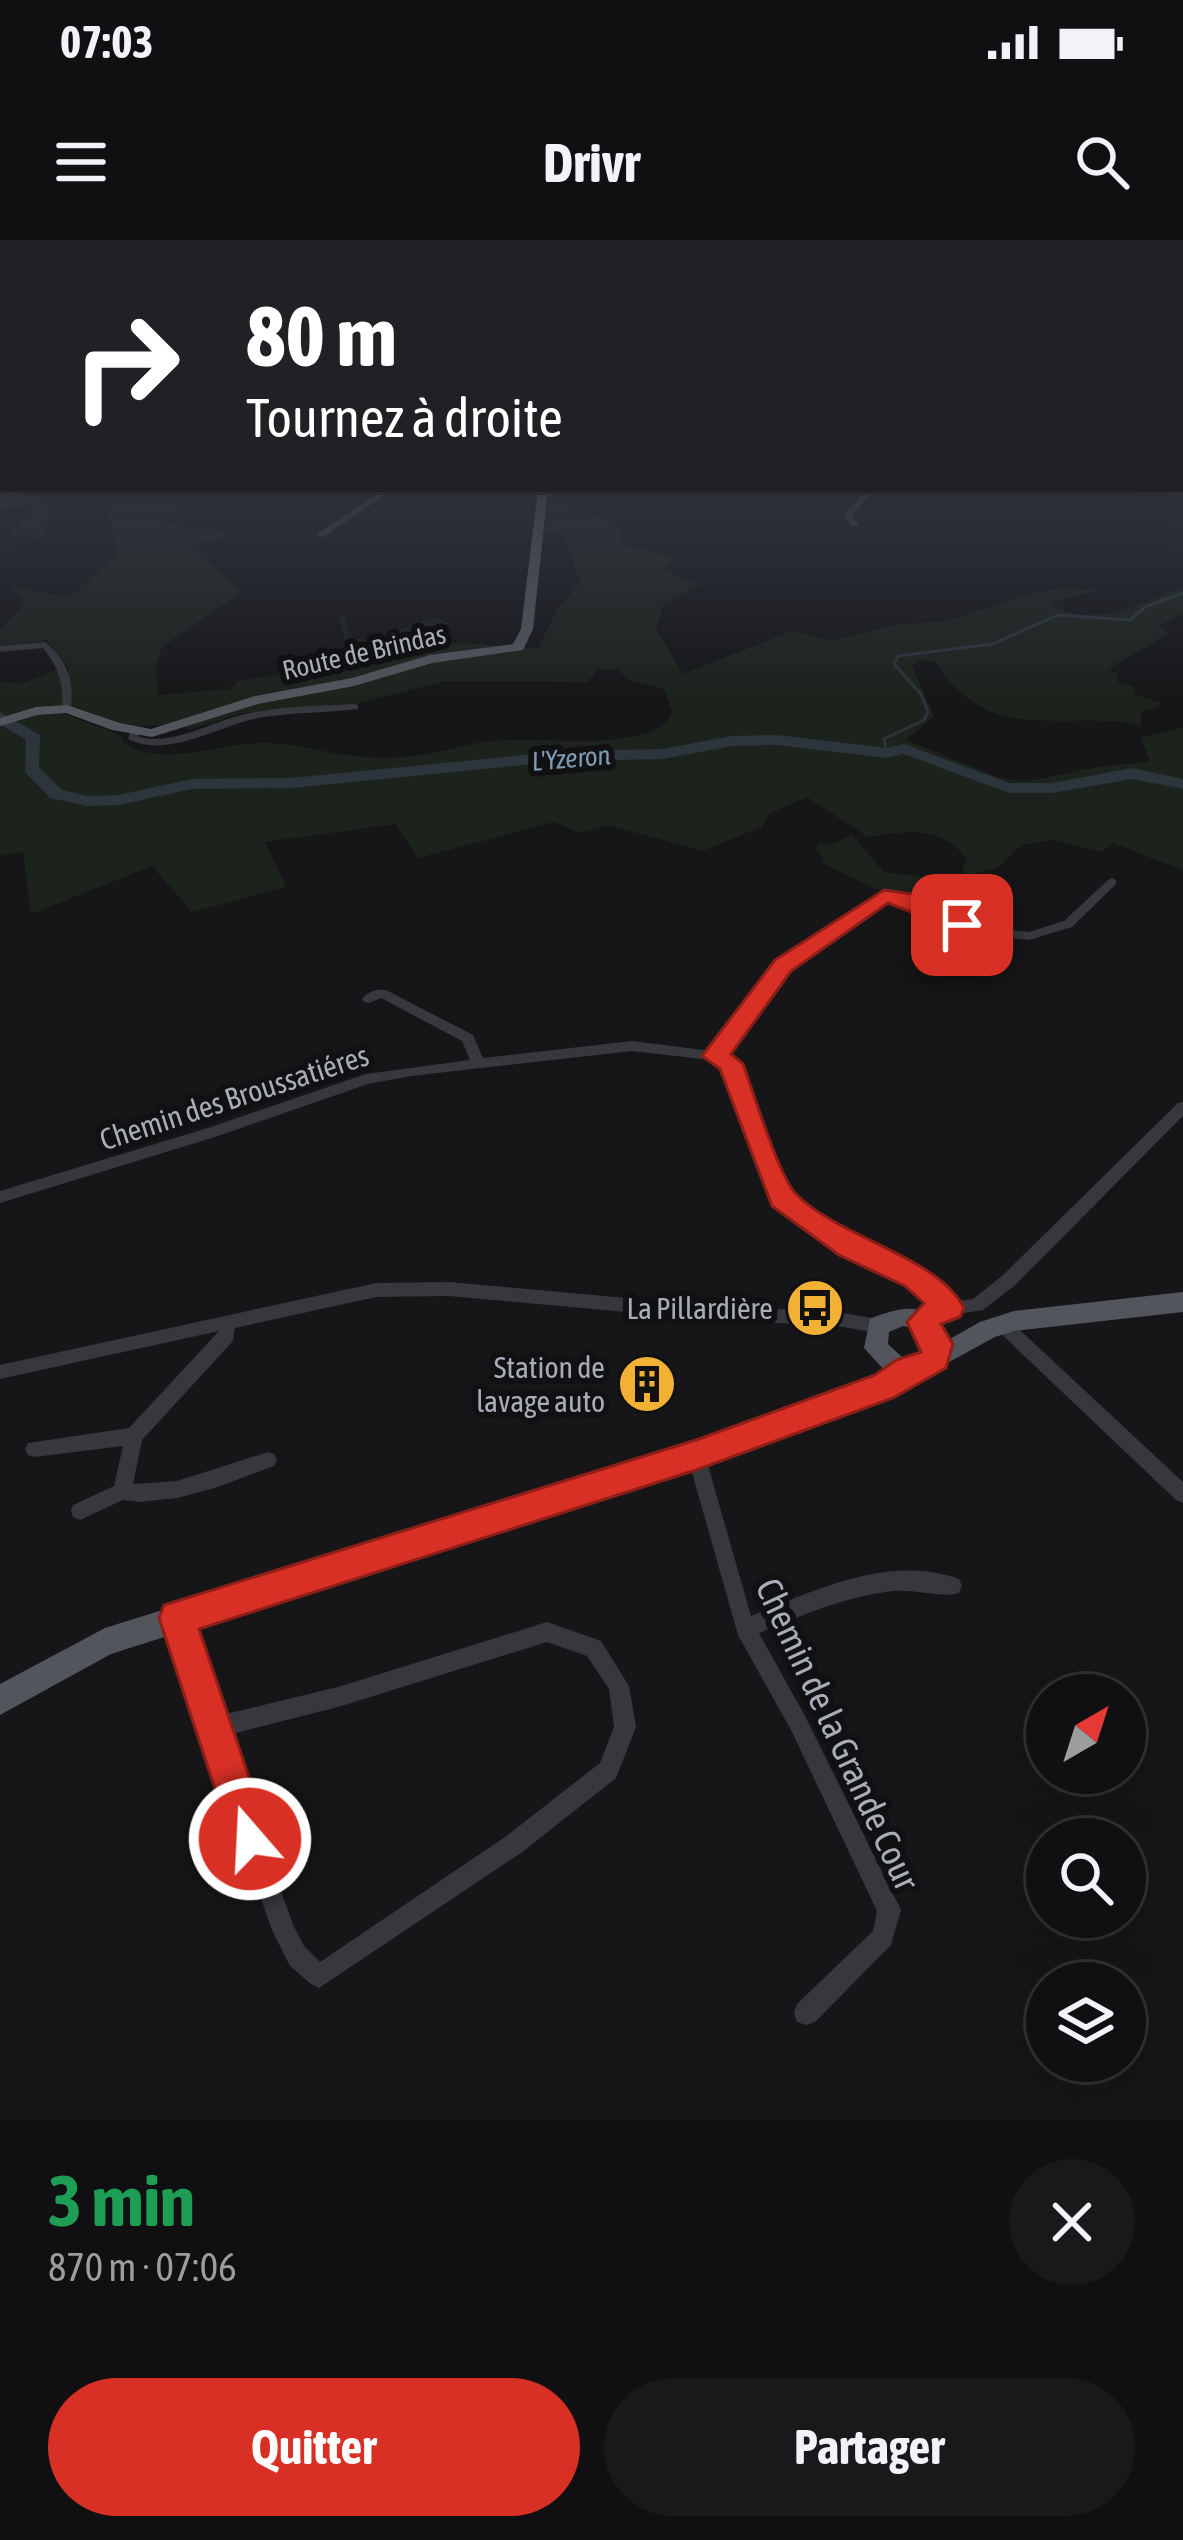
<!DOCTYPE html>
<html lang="fr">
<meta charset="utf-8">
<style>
body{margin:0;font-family:"Asap Condensed",sans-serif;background:#19191b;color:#f1f3f6;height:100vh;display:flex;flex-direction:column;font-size:45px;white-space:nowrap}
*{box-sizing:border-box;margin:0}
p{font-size:39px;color:#9c9d9f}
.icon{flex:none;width:66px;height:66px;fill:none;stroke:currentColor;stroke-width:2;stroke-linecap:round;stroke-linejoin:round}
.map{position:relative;height:1880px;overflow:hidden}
.panel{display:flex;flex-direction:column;background:#101012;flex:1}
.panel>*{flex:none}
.top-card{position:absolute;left:0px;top:0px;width:1185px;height:252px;box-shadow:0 12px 48px #0002,0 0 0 3px #303032;background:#202124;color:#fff;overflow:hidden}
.needle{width:78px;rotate:39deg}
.buttons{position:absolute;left:1026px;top:1434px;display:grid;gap:24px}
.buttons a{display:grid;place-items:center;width:120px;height:120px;border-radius:50%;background:#101012;box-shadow:0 12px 48px #0002,0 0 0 3px #303032;font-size:60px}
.pin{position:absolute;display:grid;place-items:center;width:102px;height:102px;color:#fff;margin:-51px;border-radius:24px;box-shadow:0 6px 18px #0006}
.me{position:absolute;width:132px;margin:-66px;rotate:341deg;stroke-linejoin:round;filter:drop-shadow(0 0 9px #0008)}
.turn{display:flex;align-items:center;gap:42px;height:252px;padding:0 48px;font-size:54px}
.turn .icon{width:156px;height:156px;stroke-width:2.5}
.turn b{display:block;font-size:84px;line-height:102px}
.round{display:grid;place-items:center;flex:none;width:126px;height:126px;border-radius:63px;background:#19191b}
.headline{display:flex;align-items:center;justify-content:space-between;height:204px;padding:0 48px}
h1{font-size:72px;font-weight:700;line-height:90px;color:#1e9e55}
.cta{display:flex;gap:24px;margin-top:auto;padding:24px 48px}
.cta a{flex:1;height:138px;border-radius:72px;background:#d93025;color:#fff;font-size:48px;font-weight:700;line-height:138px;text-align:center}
.cta a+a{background:#19191b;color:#f1f3f6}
.status{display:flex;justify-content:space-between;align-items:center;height:84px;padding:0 60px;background:#101012;direction:ltr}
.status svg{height:33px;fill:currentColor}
header{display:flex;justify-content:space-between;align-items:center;height:156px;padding:0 48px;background:#101012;font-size:54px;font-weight:700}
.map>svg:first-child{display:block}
.green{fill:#1c231d}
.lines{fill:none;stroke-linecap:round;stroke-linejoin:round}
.stream{stroke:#2c353c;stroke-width:3}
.river{fill:#2c353c;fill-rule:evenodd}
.minor{fill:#37383d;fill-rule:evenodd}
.major{fill:#53555c;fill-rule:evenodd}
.route{fill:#d93025;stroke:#8d1f18;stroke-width:3}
.labels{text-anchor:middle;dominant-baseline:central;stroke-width:12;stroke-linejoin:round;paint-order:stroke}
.far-street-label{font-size:27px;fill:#a8adb8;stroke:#111113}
.far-water-label{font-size:27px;font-style:italic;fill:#7f9bb3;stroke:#111113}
.street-label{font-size:30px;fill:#a8adb8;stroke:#111113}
.poi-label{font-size:30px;fill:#a8adb8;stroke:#111113;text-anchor:end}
.near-street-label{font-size:36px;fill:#a8adb8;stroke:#111113}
</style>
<div class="status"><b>07:03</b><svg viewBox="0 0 49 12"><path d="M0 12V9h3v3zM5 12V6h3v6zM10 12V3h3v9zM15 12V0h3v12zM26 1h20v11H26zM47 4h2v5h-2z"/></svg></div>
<header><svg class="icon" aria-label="menu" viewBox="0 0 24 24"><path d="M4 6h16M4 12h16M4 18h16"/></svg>Drivr<svg class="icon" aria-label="search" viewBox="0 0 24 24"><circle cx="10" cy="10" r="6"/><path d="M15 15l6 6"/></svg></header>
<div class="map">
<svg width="1183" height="1880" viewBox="0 0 1183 1880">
<rect width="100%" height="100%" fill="#161618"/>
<g class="green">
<polygon points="7,249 65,249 39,298 11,295 31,268 0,269 0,253"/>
<path d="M78,249H200L164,284L230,292L217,302L187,304L243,352L162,407L155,429L159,455L230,449L237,441L369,422L401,408L463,403L538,409L556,371L580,342L564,296L546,292L548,249H578L574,269L615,281L622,304L672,317L664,329L700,345L664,363L656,388L683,434L792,391L832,400L899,384L944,382L1036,352L1066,348L1099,351L1051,362C1090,393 1141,362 1183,347V374L1159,385L1169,394L1108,429L1118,435L1117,442L1134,446L1136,455L1160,462L1159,467L1141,472V485C1057,469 993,508 936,423L919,420L912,425L934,477L906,500L1000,538L1025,542L1101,526L1150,522L1141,498L1183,487V630L1113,603L1101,612L1054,600L1021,605L998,628L961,637L966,618C942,585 904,591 868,597L807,557L770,573L761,587L702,611L609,585L579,593L554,582L418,618L395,584L265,602L286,647L192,672L152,626L31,674L23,611L0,616V441L19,444L59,430L67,450L63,473L122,496L123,502C162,530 222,502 267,503C301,504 335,516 368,517C399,519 430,515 459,507C521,489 592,513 653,491C662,487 667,480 673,473L664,449L627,440L619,429L597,430L588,442L445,441L351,465L242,473L189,490L182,483L132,487L69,465L68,427L47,400L0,406V390L25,363L10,346L70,357L118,312L107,267Z"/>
<path d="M345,375L349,395C386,414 420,365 449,383L420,400L381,405L365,418L349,421L339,376Z"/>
<polygon points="852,595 884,632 946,640 918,659 874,648 822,623 823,616 816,611 818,603 831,605"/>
</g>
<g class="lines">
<polyline class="stream" points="887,513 884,499 924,480 928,472 921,454 894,424 898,416 992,404 1058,375 1130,380 1145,367 1183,353"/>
<polygon class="river" points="0,472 40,495 39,527 62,550 88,556 119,555 192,539 291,538 565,511 662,509 732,496 777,495 887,508 904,504 1009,543 1052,543 1132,528 1183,539 1183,549 1132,539 1052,553 1009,553 904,514 887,518 777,505 732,506 662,519 565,521 291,548 192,549 119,565 88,566 50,558 25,532 26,500 0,484"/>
<g class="minor">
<polygon points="3,247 3,249 7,249 0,253 0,248"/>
<polygon points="385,249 394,249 323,297 316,295"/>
<polygon points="867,249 875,249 852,275 859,285 852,287 844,275"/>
<path d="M45,402C67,419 76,444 70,471L62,469C64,445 59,427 43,408L0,412V406Z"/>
<path d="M355,464L358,465V469C327,473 295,472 264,477C221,483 170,520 128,499L131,490L135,489L140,492L139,497C176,506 213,480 250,473C284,466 320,466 355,464Z"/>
<path d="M1112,638L1116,640V644L1072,687L1029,700L972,693L903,661L886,660L787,728L745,791L723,815L737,824L787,954L855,1003L922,1032L953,1062L973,1059L1002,1036L1178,863L1183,862V876L1014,1046L983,1070L939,1077L922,1089L916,1087L914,1082L916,1077L934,1064L910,1042L843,1011L776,962L724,827L711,820L632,811L411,836L368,844L218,896L0,963V951L208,888L366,834L470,820L462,801L381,758L369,763L364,762L362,759C367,752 378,748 386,750L473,795L483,818L632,801L711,811L735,785L779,722L880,653L909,655L978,686L1029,692L1064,681L1108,640Z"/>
<polygon points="449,1042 725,1067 831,1071 878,1079 884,1081 886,1086 884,1091 878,1093 831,1085 725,1081 449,1056 376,1057 235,1088 233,1101 142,1200 133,1244 177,1241 268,1212 274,1214 277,1220 274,1226 215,1248 177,1258 140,1262 123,1260 80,1280 73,1277 71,1271 73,1265 114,1246 123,1206 34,1217 28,1215 25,1209 28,1203 129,1188 219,1091 0,1139 0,1125 376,1043"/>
<polygon points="1002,1077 1008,1079 1183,1242 1183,1263 1176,1260 996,1089 994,1084 996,1079"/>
<path d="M696,1207L702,1209L705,1215L751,1376C816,1350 889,1314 959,1339L962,1346L959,1353C941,1358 915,1349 894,1351C846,1356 802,1375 759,1393L805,1476L901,1670L891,1705L815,1782L806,1785L797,1782L794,1773L797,1764L873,1691L877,1671L791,1490L738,1395L687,1215L690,1209Z"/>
<path d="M177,1368L184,1371L187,1378L217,1476L338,1447L547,1382L601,1401L629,1446L636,1487L616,1538L521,1613L319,1748L311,1744L290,1726L272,1690L195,1471L167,1378L170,1371ZM547,1402L587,1416L609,1449L614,1487L600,1523L505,1597L320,1722L304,1706L294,1687L224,1496L338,1467Z"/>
</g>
<g class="major">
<polygon points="538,249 548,249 533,389 523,410 432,423 354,446 258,464 152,497 112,490 66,473 37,475 0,486 0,478 36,467 67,465 120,483 151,489 255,456 352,438 430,415 513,404 521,389"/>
<path d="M1183,1052V1072L1014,1091L995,1097L938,1128L931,1135L913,1138L891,1156L858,1164L803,1189L696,1227L111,1414L0,1475V1444L105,1388L696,1203C745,1187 793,1169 841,1149C856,1142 872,1141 885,1131L864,1108L870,1079C904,1065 930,1060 948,1100L980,1082L1014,1071ZM903,1086C916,1088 925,1095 926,1109L918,1117H902L888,1104L889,1092Z"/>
</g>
</g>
<linearGradient id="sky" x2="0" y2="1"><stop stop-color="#0c0c0d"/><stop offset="0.43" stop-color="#363c48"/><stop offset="1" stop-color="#363c48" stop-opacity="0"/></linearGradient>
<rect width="1183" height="461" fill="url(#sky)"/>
<path class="route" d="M884,650L912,654L973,685L962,692L888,663L791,731L731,814L743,824C753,851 779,937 796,954C839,998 939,1017 964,1068L960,1077L941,1084L953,1104L946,1128L893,1158L696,1230L199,1389L270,1599L264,1613L250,1619L236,1613L159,1378L164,1365L696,1200L875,1135L896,1120L921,1112L907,1082L924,1063L905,1046L839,1015L772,966L720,829L702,816L775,720Z"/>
<defs>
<symbol id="bus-disc" viewBox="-11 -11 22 22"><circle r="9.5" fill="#f2b134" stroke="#111113"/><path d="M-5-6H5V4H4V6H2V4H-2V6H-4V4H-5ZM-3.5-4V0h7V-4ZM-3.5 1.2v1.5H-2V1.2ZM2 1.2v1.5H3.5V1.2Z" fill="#111"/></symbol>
<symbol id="building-disc" viewBox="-11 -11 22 22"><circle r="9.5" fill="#f2b134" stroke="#111113"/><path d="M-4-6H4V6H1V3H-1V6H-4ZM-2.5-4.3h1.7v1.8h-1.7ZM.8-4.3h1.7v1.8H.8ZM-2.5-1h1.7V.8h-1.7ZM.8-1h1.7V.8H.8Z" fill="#111"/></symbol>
</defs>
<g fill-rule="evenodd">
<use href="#bus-disc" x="782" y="1035" width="66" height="66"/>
<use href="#building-disc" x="614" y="1111" width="66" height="66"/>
</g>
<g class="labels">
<g class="far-street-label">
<text transform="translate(364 412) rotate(-13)">Route de Brindas</text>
</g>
<g class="far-water-label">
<text transform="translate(571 518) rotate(-5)">L'Yzeron</text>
</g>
<g class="street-label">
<text transform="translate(234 857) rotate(-18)">Chemin des Broussatiéres</text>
</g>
<g class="poi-label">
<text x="773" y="1068">La Pillardière</text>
<text x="605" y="1127">Station de<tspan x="605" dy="34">lavage auto</tspan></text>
</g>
<g class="near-street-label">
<text transform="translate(838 1494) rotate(65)">Chemin de la Grande Cour</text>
</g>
</g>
</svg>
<div class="buttons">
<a><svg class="needle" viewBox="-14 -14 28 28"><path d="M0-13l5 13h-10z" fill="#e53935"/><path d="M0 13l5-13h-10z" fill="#9c9d9f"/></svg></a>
<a><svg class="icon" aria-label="search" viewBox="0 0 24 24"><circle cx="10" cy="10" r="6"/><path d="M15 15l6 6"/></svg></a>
<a><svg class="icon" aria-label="layers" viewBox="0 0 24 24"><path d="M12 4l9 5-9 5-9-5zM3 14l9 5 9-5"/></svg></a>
</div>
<div class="pin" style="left:962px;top:685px;background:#d93025"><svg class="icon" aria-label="arrive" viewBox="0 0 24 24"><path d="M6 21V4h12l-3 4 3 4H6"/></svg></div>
<svg class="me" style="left:250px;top:1599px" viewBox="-20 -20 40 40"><circle r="17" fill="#d93025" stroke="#fff" stroke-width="3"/><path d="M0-11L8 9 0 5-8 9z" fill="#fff"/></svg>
<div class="top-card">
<div class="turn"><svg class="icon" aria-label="right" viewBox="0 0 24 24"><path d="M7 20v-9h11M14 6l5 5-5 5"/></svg><div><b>80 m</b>Tournez à droite</div></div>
</div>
</div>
<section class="panel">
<div class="headline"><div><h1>3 min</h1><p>870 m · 07:06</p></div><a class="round"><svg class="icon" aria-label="close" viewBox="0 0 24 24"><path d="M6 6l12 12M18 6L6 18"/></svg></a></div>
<div class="cta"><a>Quitter</a><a>Partager</a></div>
</section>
